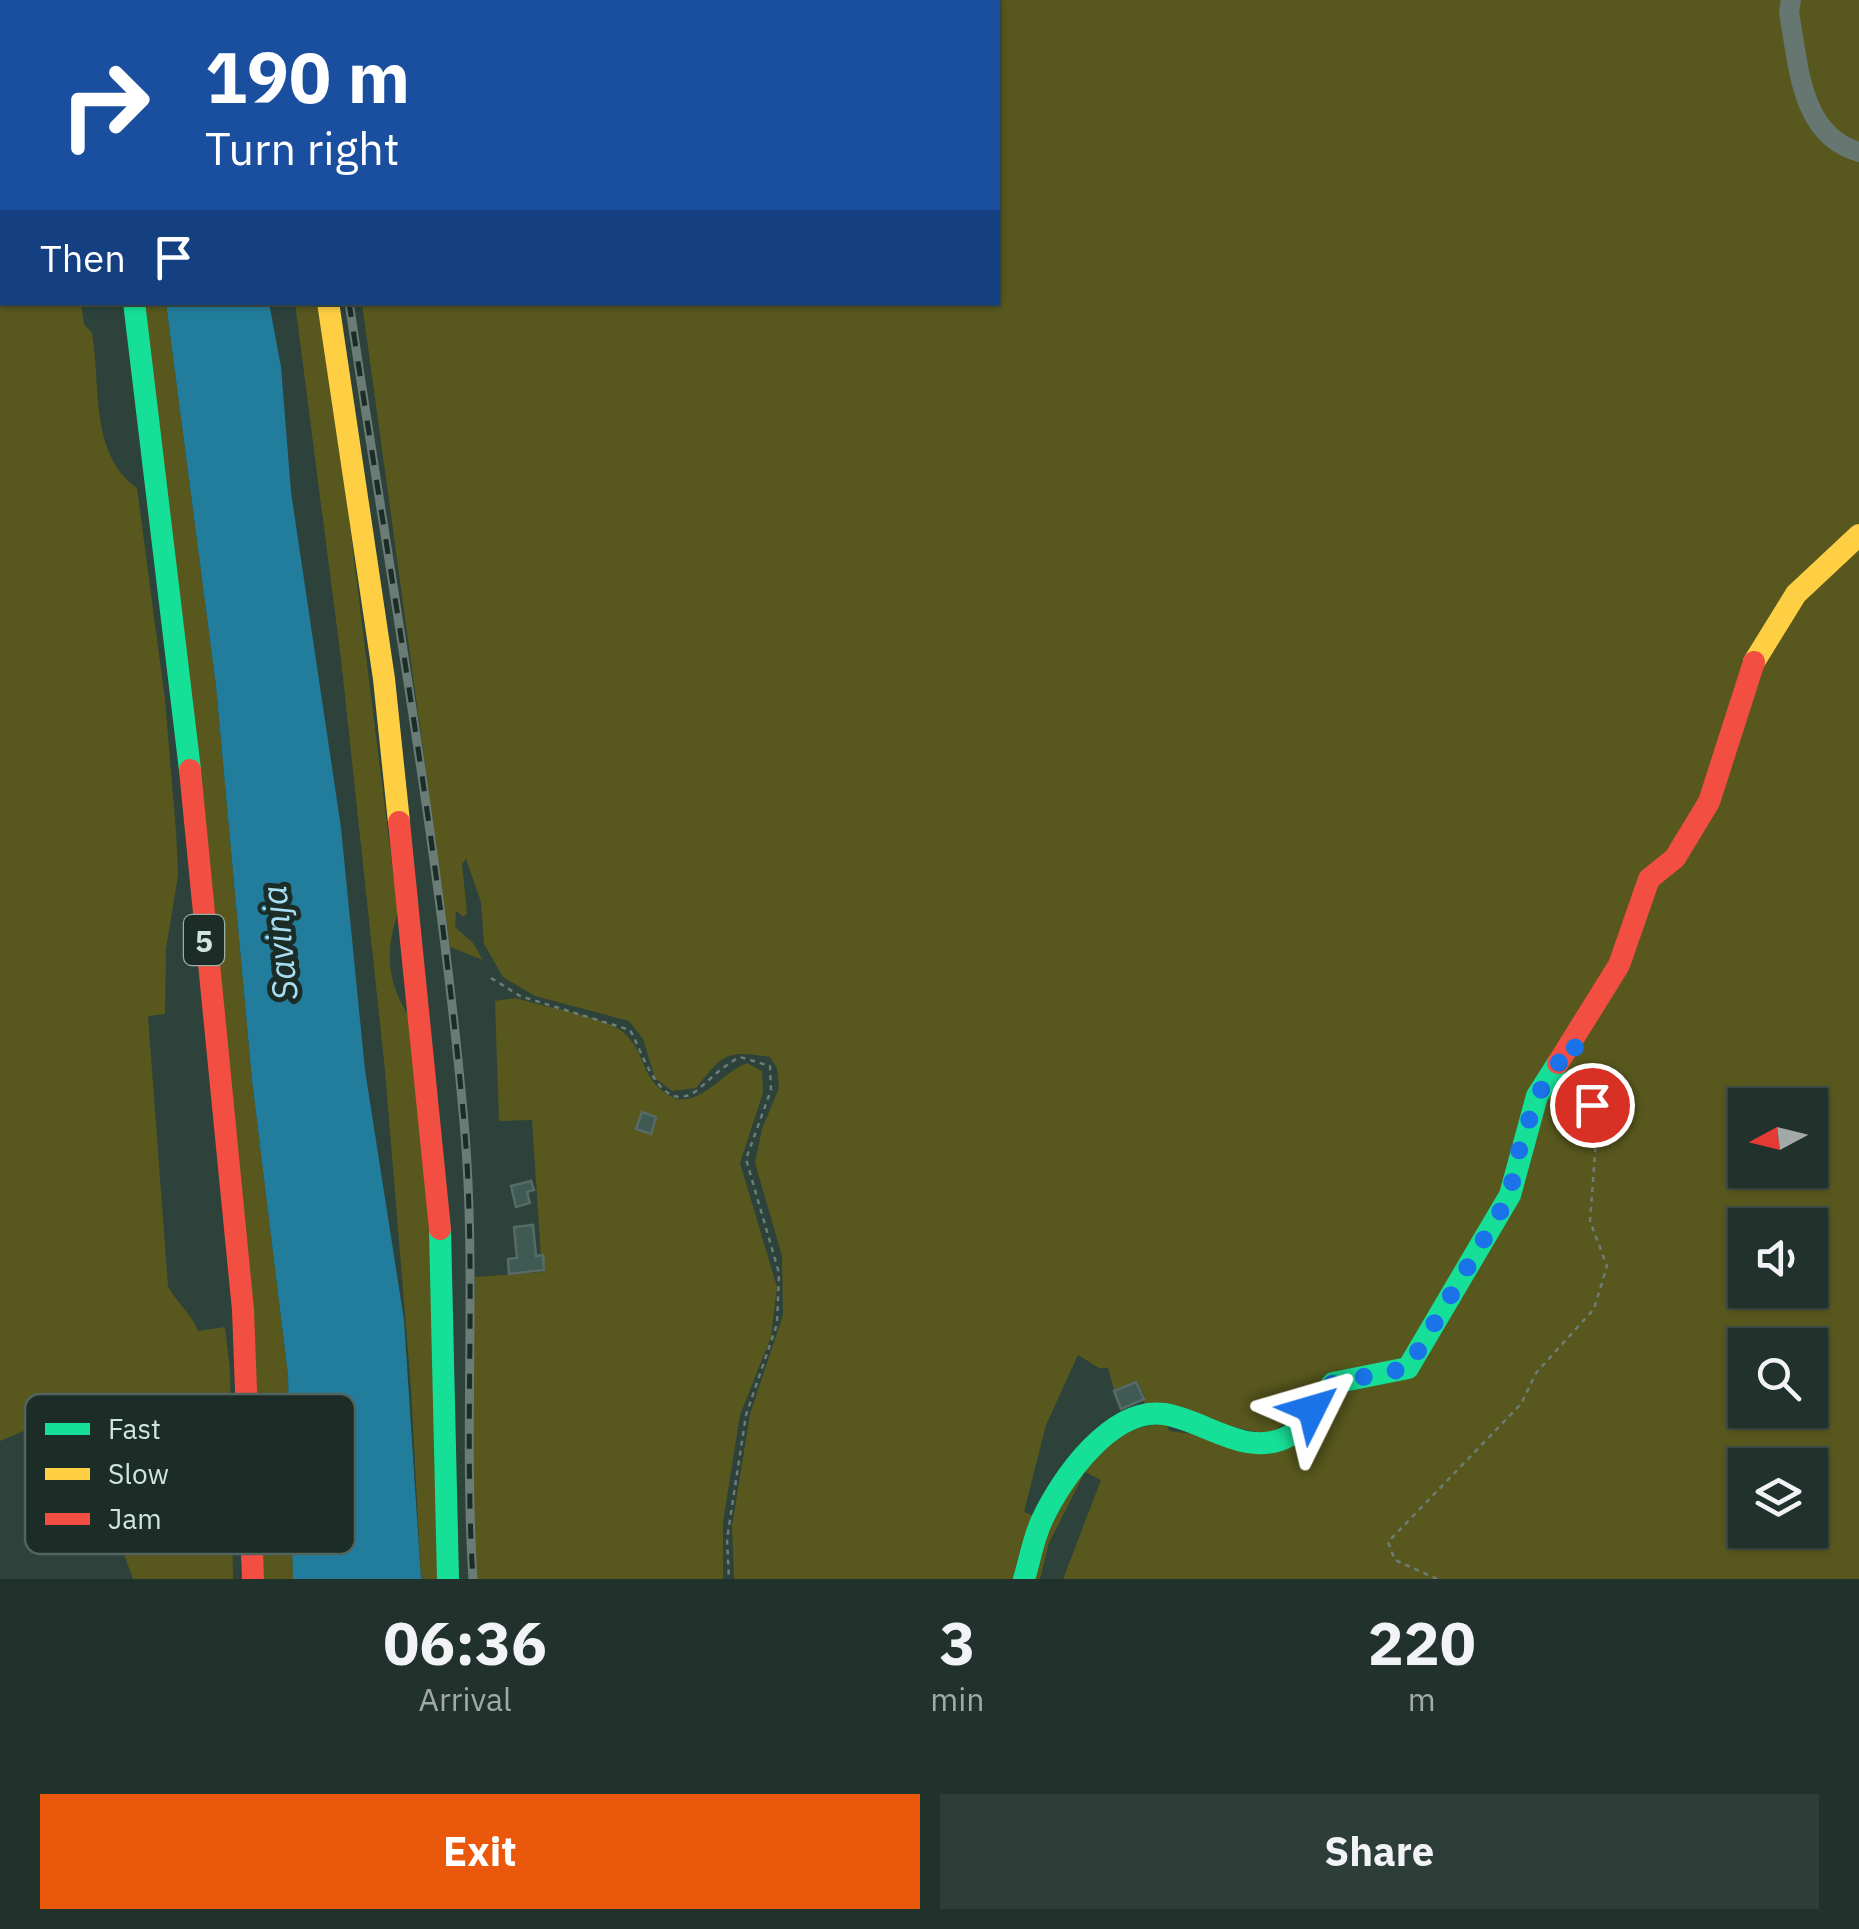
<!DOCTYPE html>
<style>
body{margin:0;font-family:"IBM Plex Sans",sans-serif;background:#2d3e38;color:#f1f3f6;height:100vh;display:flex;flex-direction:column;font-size:38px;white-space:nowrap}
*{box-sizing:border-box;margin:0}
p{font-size:32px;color:#a2aaa9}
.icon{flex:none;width:55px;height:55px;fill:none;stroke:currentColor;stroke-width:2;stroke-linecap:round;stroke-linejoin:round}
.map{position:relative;height:1579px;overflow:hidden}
.sheet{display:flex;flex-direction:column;background:#21322c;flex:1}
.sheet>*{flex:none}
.banner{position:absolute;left:0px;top:0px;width:1000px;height:305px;box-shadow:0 2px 8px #0004,0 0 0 2px #3e4d48;background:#1a4fa0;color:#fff;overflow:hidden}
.needle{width:65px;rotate:263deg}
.tools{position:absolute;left:1728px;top:1088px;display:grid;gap:20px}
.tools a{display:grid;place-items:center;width:100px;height:100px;border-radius:0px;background:#21322c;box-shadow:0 2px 8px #0004,0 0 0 2px #3e4d48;font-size:50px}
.pin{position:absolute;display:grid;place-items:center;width:85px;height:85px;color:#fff;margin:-42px;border:5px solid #fff;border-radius:50%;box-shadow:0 2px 10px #0007}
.me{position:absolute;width:110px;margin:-55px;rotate:50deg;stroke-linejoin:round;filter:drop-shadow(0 0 8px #0008)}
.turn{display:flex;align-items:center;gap:35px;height:210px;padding:0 40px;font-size:45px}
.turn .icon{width:130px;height:130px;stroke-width:2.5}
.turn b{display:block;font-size:70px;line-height:85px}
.then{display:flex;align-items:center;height:95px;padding:0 40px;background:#0003;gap:20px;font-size:38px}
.eta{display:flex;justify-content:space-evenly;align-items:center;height:170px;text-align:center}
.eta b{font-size:60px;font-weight:800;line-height:70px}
.action{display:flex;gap:20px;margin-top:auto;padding:20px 40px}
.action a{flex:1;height:115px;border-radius:0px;background:#ea580c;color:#fff;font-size:40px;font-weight:800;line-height:115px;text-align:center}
.action a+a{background:#2d3e38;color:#f1f3f6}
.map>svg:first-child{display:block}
.green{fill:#58581e;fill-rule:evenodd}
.water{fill:#227d9c}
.building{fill:#3f5953;stroke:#576b66;stroke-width:2.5}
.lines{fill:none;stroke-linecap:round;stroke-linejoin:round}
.path{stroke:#6d7d76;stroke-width:2.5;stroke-dasharray:5 5;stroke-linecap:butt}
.street{stroke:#667670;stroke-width:20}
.fast{stroke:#16e098;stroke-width:22}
.slow{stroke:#ffcf43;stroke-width:22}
.jam{stroke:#f24e42;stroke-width:22}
.rail-casing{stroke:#6b7b75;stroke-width:9}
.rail{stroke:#1b2d26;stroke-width:5;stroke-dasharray:15;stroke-linecap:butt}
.route{stroke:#1a73e8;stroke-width:18;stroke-dasharray:0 32.4}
.labels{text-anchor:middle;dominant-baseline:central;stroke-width:10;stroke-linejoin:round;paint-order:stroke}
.shield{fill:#1b2d26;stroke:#9aaea5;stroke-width:2.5}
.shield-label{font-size:30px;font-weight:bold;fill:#d0e6dc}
.water-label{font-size:35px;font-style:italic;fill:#a9ddf4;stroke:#1b2d26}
.key{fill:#1b2d26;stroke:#51645d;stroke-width:2.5}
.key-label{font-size:28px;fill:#d0e6dc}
</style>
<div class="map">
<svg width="1859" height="1579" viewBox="0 0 1859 1579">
<rect width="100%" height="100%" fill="#2c423a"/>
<g class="green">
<path d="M0,0L53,2H2V302L81,303L84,324L92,333C101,384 89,454 137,488L165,700L176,831L178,875L166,949L165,1014L148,1016L168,1286C177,1304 191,1312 198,1331L225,1327L230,1370L233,1579H133L121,1546L107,1541L28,1429L0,1441Z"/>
<path d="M315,0H1859V1579H1063L1101,1480L1085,1472L1049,1543L1040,1579H1027L1042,1530L1108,1435L1166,1422L1169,1431L1258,1442L1304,1413L1419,1359L1295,1415L1269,1435L1143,1406L1145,1397L1137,1381L1114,1390L1108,1368H1099L1078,1355L1046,1425L1024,1512L1041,1519L1022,1579H734L732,1526L750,1414L783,1315L782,1256L755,1163L762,1129L779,1088L777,1068L770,1057C726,1050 724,1053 696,1088L672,1091L655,1078L643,1039L629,1021L535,996L503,977L484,944L481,902L466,859L462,864L467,913L464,917L456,911L455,927L473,943L483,960L450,947L362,303L998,302V2ZM1745,1105H1810V1170H1745ZM1745,1225H1810V1290H1745ZM1745,1345H1810V1410H1745ZM1745,1465H1810V1530H1745Z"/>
<polygon points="144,303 166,303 216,686 252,1080 288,1375 293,1579 262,1579"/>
<path d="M295,303H322L398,912C386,950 386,976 406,1012L411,1014L425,1133L443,1579H421L411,1388L385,1070L341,659Z"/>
<path d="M516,998C540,1006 606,1017 623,1032C649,1055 638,1081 676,1099C705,1103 721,1073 747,1063L762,1071L763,1093L740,1163L777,1287L771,1337L740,1415L723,1522V1579H477L470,1469L475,1277L542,1272L532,1120L499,1121L495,1001Z"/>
</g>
<polygon class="water" points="166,303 269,303 281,367 291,492 341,828 365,1070 404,1320 421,1579 293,1579 288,1375 252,1080 216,686"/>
<g class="building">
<polygon points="642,1112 656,1117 651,1134 636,1129"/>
<polygon points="531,1181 534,1190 527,1192 530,1203 516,1207 511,1186"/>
<polygon points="533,1225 536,1256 543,1255 544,1270 509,1274 508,1259 517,1258 514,1227"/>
<polygon points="1136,1382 1144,1399 1121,1409 1114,1391"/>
</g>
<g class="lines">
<g class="path">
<path d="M491,978L520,996L630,1030C642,1050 660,1117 696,1091C711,1079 722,1066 740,1057L770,1066L771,1090L746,1159L779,1273L777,1324L746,1415L727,1539L729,1579"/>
<polyline points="1437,1579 1395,1560 1388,1542 1521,1404 1536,1373 1594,1309 1607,1266 1590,1221 1596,1140 1581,1066"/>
</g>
<path class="street" d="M1791,0L1789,13C1799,66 1800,135 1859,152"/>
<g class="fast">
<polyline points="280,0 281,2"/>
<polyline points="134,302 190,770"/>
<polyline points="440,1229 448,1579"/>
<path d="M1024,1579C1030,1560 1033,1539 1042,1520C1061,1479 1111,1407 1164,1414C1205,1420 1246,1459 1289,1436C1308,1426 1320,1400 1333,1383L1408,1368L1510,1195L1537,1096L1558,1063"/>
</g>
<g class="slow">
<polyline points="328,302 384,679 399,822"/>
<polyline points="1754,662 1796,594 1859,535"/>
</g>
<g class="jam">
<polyline points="68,0 69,2"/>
<polyline points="190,770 243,1310 253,1579"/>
<polyline points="399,822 440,1229"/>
<polyline points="1558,1063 1619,965 1649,879 1675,858 1709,802 1754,662"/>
</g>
<defs>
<g id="rail">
<polyline points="289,0 289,2"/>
<path d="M349,302C389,571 438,840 463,1111C478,1266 463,1423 473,1579"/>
</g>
</defs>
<use href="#rail" class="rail-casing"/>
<use href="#rail" class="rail"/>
</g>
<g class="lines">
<polyline class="route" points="1312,1409 1333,1383 1408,1368 1510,1195 1516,1160 1537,1096 1573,1041 1592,1105"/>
</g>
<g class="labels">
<rect class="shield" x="184" y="915" width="40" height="50" rx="8"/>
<g class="shield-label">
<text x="204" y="940">5</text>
</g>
<g class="water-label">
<text transform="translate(279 943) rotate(-96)">Savinja</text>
</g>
</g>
<rect x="25" y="1394" width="330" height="160" rx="15" class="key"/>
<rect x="45" y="1423" width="45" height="12" fill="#16e098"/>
<rect x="45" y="1468" width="45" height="12" fill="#ffcf43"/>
<rect x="45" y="1513" width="45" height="12" fill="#f24e42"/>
<g class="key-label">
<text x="108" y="1439">Fast</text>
<text x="108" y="1484">Slow</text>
<text x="108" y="1529">Jam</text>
</g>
</svg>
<div class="tools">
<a><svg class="needle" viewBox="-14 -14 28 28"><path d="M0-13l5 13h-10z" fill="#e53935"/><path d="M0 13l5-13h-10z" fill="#a2aaa9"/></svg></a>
<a><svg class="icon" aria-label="sound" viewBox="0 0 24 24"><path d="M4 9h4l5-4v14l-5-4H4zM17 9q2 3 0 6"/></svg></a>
<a><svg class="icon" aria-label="search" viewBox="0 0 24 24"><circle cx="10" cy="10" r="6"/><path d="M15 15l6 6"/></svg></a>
<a><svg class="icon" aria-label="layers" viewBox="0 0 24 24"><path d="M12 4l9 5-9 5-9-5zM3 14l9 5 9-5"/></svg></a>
</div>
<div class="pin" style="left:1592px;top:1105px;background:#d93025"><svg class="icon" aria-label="arrive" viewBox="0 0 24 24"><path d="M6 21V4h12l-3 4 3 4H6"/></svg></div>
<svg class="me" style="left:1312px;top:1409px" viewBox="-20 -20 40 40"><path d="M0-17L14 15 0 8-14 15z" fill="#1a73e8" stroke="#fff" stroke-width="4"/></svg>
<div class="banner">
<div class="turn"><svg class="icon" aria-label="right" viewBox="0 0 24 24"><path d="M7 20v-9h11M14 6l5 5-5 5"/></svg><div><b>190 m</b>Turn right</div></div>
<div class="then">Then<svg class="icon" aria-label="arrive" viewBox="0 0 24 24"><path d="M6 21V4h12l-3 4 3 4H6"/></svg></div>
</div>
</div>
<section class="sheet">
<div class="eta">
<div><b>06:36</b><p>Arrival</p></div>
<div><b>3</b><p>min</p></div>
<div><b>220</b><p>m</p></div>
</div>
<div class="action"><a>Exit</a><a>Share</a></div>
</section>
